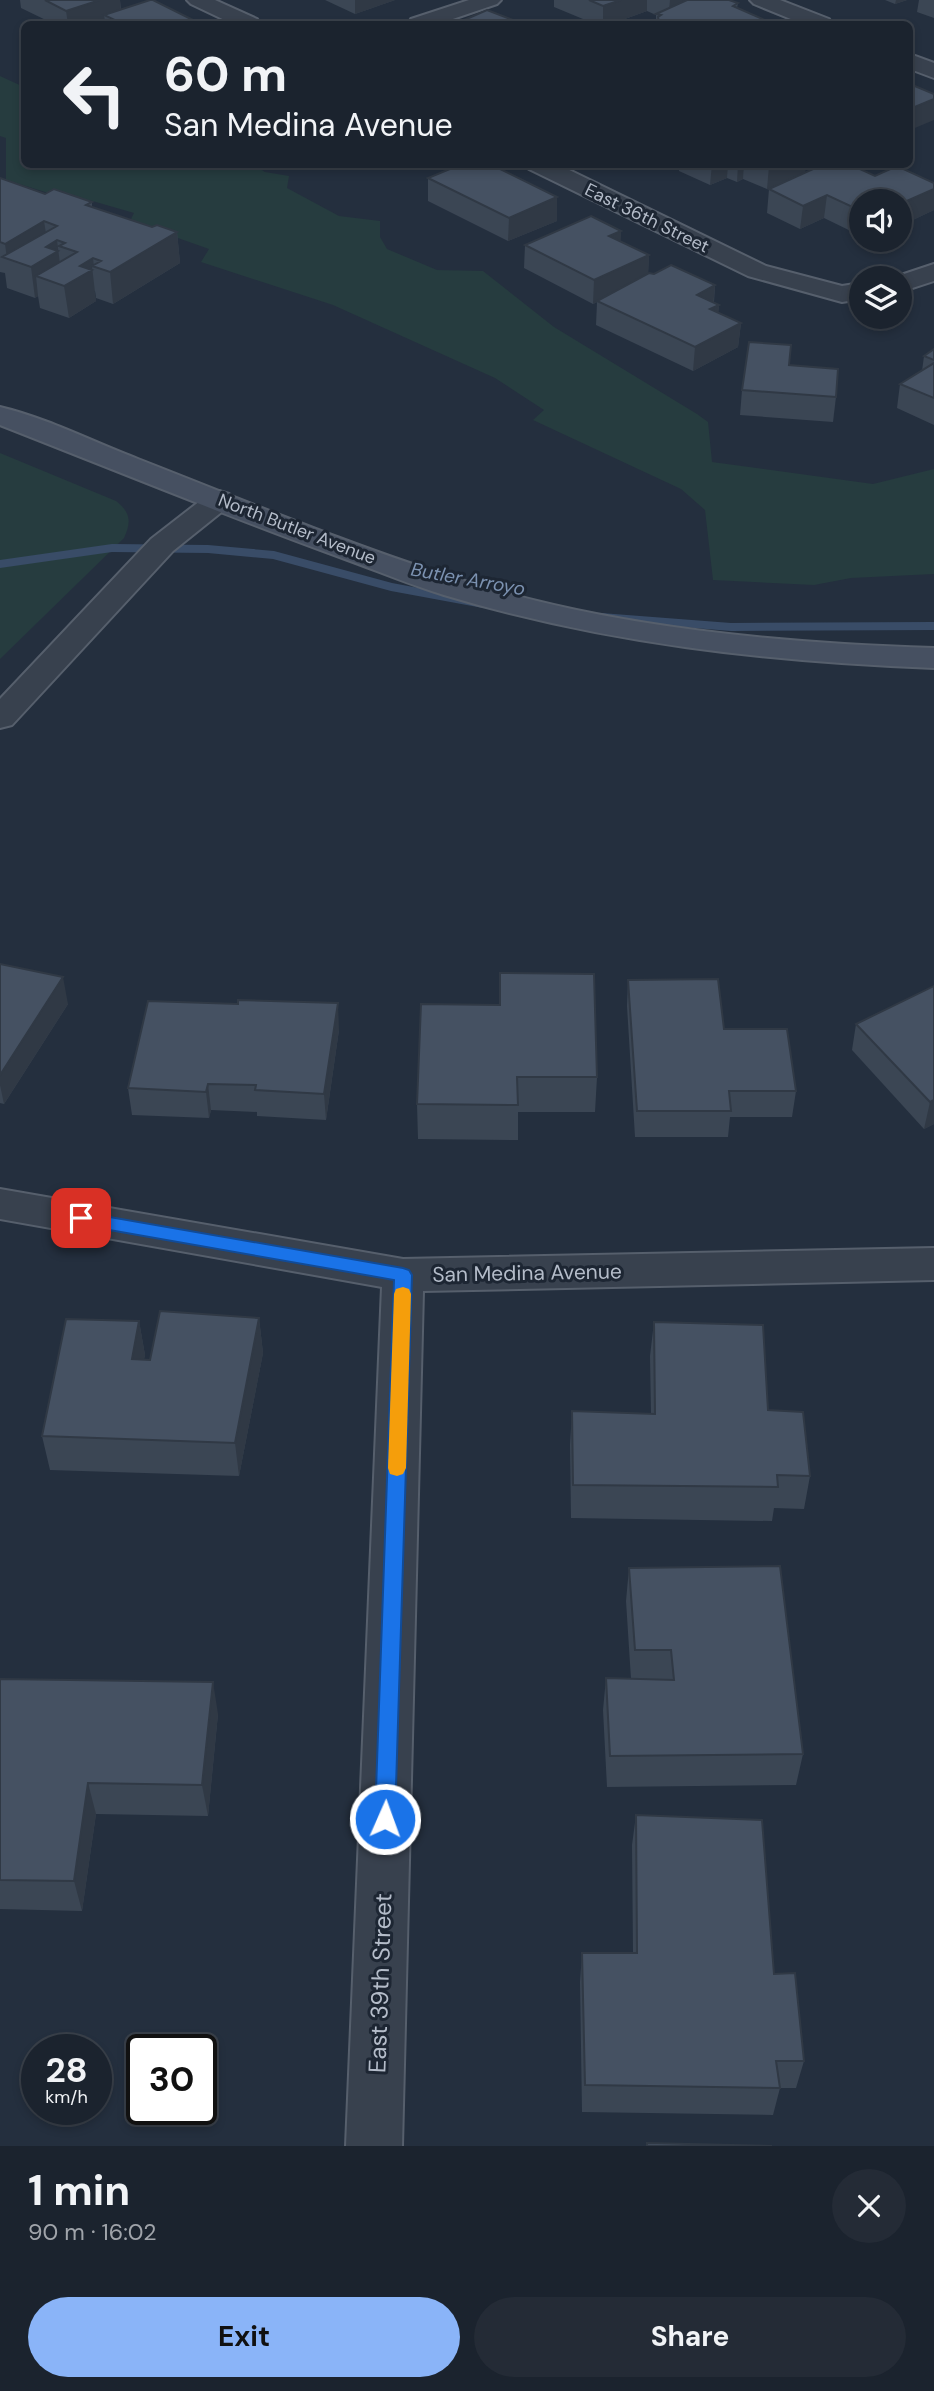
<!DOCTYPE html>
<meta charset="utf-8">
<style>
body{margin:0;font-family:"DM Sans",sans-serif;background:#242b36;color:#f1f3f6;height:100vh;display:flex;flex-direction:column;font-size:26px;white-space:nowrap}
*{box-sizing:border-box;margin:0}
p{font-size:23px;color:#a0a4aa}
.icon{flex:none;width:38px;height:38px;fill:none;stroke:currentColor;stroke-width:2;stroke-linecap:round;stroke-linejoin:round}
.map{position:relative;height:2146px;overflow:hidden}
.details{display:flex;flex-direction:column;background:#1b232e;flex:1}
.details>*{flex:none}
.guide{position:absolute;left:21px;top:21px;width:892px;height:147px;border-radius:10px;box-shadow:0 4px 10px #0003,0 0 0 2px #39404a;background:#1b232e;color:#f1f3f6;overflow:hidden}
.buttons{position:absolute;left:849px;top:189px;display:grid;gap:14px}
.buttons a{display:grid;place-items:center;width:63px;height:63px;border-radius:50%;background:#1b232e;box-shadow:0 4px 10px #0003,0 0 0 2px #39404a;font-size:35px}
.speed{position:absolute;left:21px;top:2034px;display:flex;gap:14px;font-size:35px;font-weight:700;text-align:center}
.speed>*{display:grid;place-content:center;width:91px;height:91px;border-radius:50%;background:#1b232e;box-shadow:0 4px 10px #0003,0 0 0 2px #39404a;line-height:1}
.speed small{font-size:18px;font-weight:400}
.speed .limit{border:4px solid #111;border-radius:10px;background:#fff;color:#111}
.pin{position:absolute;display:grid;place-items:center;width:60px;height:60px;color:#fff;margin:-30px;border-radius:14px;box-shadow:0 4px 10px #0006}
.me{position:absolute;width:77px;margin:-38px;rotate:2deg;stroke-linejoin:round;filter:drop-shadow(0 0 5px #0008)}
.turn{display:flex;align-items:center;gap:24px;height:147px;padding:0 28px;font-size:32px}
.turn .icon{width:91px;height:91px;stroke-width:2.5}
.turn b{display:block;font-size:49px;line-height:60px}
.round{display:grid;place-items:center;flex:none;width:74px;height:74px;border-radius:37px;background:#242b36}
.overview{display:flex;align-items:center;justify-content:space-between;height:119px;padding:0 28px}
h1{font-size:42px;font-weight:700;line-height:52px}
.button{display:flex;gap:14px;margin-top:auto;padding:14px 28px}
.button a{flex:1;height:80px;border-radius:42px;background:#8ab4f8;color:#111;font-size:28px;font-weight:700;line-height:80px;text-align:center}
.button a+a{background:#242b36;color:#f1f3f6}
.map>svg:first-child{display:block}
.green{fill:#263c3f}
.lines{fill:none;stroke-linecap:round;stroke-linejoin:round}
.stream{fill:#394c67;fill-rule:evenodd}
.street-casing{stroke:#565f6c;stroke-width:4}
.secondary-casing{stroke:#565f6c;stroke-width:4}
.street{fill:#38414e;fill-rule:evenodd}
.secondary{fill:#465061;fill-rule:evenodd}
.wall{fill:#3b4654}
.shaded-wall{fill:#303945}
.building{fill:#455162;stroke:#303945;stroke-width:2}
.route{fill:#1a73e8;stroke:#114b97;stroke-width:2}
.slow{fill:#f59e0b}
.labels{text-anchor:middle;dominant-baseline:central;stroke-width:6;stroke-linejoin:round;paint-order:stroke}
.far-street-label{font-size:18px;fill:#b4bcc9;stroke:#1d2633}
.far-water-label{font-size:19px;font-style:italic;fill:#7c92b1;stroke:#1d2633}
.street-label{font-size:21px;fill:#b4bcc9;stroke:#1d2633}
.near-street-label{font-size:24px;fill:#b4bcc9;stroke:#1d2633}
</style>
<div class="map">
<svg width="934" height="2146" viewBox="0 0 934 2146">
<rect width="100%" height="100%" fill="#242f3e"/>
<g class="green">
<polygon points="0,76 24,87 24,164 252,164 265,172 289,176 287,188 339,216 380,221 380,237 387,249 437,270 483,271 554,327 697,414 708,422 712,462 873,484 934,469 934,574 851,578 814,585 713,580 705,510 681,489 533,420 544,410 495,378 333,305 201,262 209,249 130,221 134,213 89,200 81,203 6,180 6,138 0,136"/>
<path d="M0,453L116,501C130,512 132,521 124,538L0,659Z"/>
</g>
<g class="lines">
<g class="stream">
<polygon points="112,544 208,545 274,551 392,583 483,600 490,604 483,608 391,591 273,559 208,553 112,552 0,568 0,560"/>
<polygon points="601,613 731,623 934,622 934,630 731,631 596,620 596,614"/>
</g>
<defs>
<g id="street">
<polygon points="187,0 215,0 257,19 260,24 233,24 191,4"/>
<polygon points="469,0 501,0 497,4 438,24 408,24 411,19"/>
<polygon points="750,0 780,0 829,19 832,24 803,24 754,4"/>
<polygon points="910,54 934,63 934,78 910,69"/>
<polygon points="526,164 557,164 766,266 842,286 861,283 861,299 842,302 748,276 529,169"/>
<polygon points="934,264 934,281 900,292 900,278 892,278"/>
<polygon points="219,491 229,494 234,500 229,506 173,551 12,725 0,728 0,699 151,539 209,494"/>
<polygon points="0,1189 403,1259 934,1248 934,1280 423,1291 402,2146 346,2146 382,1287 0,1219"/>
</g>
<path id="secondary" d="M0,407C47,418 93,442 138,459C246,501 354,547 465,581C614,628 779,643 934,648V668C769,662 603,643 444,595C411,585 378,571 345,559C229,517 115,470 0,425Z"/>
</defs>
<use href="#street" class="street-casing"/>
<use href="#secondary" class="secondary-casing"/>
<use href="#street" class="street"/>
<use href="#secondary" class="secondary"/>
</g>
<g class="wall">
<polygon points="20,0 120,0 121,9 201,24 105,24 105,21 93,24 54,24 21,8"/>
<polygon points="325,0 395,0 355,14"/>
<polygon points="554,0 729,0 738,3 737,8 774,24 656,24 656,15 647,11 611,24 595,24 554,7"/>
<polygon points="885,0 907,0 895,4"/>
<polygon points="919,0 934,0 934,18 917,12"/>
<polygon points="679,164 806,164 805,172 767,189 743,179 737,182 727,178 710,185 679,171"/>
<polygon points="875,176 934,183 934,210 900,226 861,201 861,236 824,218 800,229 767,213 769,189"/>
<polygon points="0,178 45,194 92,202 92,207 152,227 177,232 180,263 113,304 96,298 95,291 94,291 96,301 69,318 40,308 38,296 35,298 7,288 5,273 0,272"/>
<polygon points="428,178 557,197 557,221 508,241 428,201"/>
<polygon points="621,231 620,242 649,255 648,273 715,285 714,302 719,305 718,313 741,323 738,347 693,371 596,325 597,302 593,304 524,268 525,245"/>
<polygon points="934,349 934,425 897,408 900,384 922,371 924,356"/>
<polygon points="742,390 836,397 833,422 740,415"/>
<polygon points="0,964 68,1004 4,1104 0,1103"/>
<polygon points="628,980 724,1029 796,1091 792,1117 730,1117 728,1137 635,1137 627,1006"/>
<polygon points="934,986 934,1124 924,1129 852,1050 856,1024"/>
<polygon points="421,1004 597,1077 595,1112 518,1112 518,1140 418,1139 417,1104"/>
<polygon points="339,1030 326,1120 257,1116 257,1112 211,1110 209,1118 132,1115 128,1088"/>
<polygon points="259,1318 263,1353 239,1476 50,1470 42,1436 139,1321 145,1355 144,1359 150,1360"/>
<polygon points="654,1322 768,1410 810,1476 804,1509 774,1508 772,1521 571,1518 570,1445 572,1411 651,1414 650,1356"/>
<polygon points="629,1568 803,1754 796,1785 607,1787 603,1710 606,1678 631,1679 626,1601"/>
<polygon points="0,1679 218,1714 208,1816 96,1814 82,1911 0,1909"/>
<polygon points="636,1815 774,1974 804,2061 796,2088 780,2088 773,2115 582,2112 580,1982 582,1953 633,1953 632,1845"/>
</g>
<g class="shaded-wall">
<polygon points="100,0 120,0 121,16 104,15 105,21 93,24 68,24 66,11"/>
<polygon points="355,0 395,0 355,14"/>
<polygon points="621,0 647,0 647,11 611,24 603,24 603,6"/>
<polygon points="670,0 698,0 668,20"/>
<polygon points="896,0 907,0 895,4"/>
<polygon points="934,99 934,120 910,130 910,109"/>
<polygon points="712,164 728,164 727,178 710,185"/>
<polygon points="738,164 744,164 743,179 737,182"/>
<polygon points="773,164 806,164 805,172 767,189 769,166"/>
<polygon points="934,189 934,210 900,226 900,204"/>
<polygon points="827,195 824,218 800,229 803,206"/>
<polygon points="557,197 557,221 508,241 509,218"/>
<polygon points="44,221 48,246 57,240 61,272 36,276 38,296 35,298 31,267 7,259 5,244"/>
<polygon points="621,231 620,254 609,236"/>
<polygon points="177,232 180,263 113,304 110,272"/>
<polygon points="649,255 648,279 593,304 594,280"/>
<polygon points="93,258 94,267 92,266 96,301 69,318 64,286 80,266"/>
<polygon points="715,285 713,307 719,305 717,329 697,295"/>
<polygon points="741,323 738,347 693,371 695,347"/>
<polygon points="63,977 68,1004 4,1104 0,1085 0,1075"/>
<polygon points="338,1003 339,1030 326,1120 324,1094"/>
<polygon points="208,1084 211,1110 209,1118 206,1092"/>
<polygon points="934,1100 934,1124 924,1129 930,1102"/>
<polygon points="259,1318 263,1353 239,1476 235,1443"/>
<polygon points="139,1321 145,1355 138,1393 132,1359"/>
<polygon points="213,1682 218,1714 208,1816 202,1785"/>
<polygon points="88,1783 96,1814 82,1911 74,1881"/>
</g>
<g class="building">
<polygon points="45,0 100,0 66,11"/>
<polygon points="150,0 153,0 201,24 123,24 104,15"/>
<polygon points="589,0 621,0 603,6"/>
<polygon points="687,0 729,0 738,3 733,6 774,24 666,24 659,22 658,17 661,15 656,14"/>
<polygon points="487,10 523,24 455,24"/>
<polygon points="910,84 934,94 934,99 910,109"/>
<polygon points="462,164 490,164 557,197 509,218 428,178"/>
<polygon points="824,164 833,164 837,166 840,164 849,164 875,176 897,166 934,183 934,189 900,204 900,201 861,201 861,211 827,195 803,206 769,189"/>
<polygon points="0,178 45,194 54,189 92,202 86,205 152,227 157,225 177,232 110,272 92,266 101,261 93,258 80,266 92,270 64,286 36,276 77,252 59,246 65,243 57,240 46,247 58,251 31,267 2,257 57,226 44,221 5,244 0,242"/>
<polygon points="591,216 621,231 609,236 649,255 594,280 525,245"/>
<polygon points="671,265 715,285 697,295 719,305 710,309 741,323 695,347 597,301 649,273 654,274"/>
<polygon points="749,342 791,345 789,365 838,369 836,397 742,390"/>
<polygon points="934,349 934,360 924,356"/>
<polygon points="934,363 934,398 900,384"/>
<polygon points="0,964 63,977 0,1075"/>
<polygon points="500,973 594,974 597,1077 517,1077 518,1105 417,1104 421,1004 500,1005"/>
<polygon points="718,979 724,1029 787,1029 796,1091 729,1091 731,1111 637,1111 628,980"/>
<polygon points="934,986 934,1100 930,1102 856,1024"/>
<polygon points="238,1000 338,1003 324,1094 255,1090 256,1085 208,1084 206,1092 128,1088 148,1001 238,1004"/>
<polygon points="160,1311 259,1318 235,1443 42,1436 66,1319 139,1321 132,1359 150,1360"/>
<polygon points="654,1322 763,1325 768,1410 803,1412 810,1476 777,1475 778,1487 573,1485 572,1411 655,1414"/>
<polygon points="780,1566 803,1754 610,1756 606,1678 674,1680 671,1650 635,1650 629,1568"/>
<polygon points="0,1679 213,1682 202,1785 88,1783 74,1881 0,1880"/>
<polygon points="636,1815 762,1820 774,1974 795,1973 804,2061 776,2061 780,2088 585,2085 582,1953 637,1953"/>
<polygon points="647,2143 772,2146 647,2146"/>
</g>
<polygon class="route" points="81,1212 403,1268 409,1270 412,1275 395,1819 392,1826 385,1829 378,1826 375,1819 394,1280 81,1225 75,1223 72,1218 75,1214"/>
<polygon class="slow" points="403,1287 409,1289 411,1294 406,1468 403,1474 397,1476 390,1474 388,1468 394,1294 396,1289"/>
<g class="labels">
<g class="far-street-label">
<text transform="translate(647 218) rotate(26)">East 36th Street</text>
<text transform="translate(297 529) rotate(21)">North Butler Avenue</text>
</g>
<g class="far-water-label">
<text transform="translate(468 579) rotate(10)">Butler Arroyo</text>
</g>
<g class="street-label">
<text transform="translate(527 1273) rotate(-1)">San Medina Avenue</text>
</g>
<g class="near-street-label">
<text transform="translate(380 1983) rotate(-88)">East 39th Street</text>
</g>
</g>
</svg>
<div class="buttons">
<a><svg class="icon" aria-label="sound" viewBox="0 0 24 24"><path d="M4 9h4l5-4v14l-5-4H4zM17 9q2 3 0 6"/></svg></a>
<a><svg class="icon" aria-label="layers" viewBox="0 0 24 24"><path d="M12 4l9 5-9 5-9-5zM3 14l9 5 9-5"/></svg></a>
</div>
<div class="speed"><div>28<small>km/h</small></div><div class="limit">30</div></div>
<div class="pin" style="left:81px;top:1218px;background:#d93025"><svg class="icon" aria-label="arrive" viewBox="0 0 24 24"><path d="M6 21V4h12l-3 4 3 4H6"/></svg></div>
<svg class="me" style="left:385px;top:1819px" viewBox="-20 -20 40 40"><circle r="17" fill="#1a73e8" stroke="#fff" stroke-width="3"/><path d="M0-11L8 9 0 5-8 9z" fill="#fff"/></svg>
<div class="guide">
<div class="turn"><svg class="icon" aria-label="left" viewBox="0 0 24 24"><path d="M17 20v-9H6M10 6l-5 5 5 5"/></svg><div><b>60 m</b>San Medina Avenue</div></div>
</div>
</div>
<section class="details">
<div class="overview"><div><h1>1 min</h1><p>90 m · 16:02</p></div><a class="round"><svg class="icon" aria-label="close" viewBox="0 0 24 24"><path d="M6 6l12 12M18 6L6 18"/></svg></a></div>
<div class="button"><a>Exit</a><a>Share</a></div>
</section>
